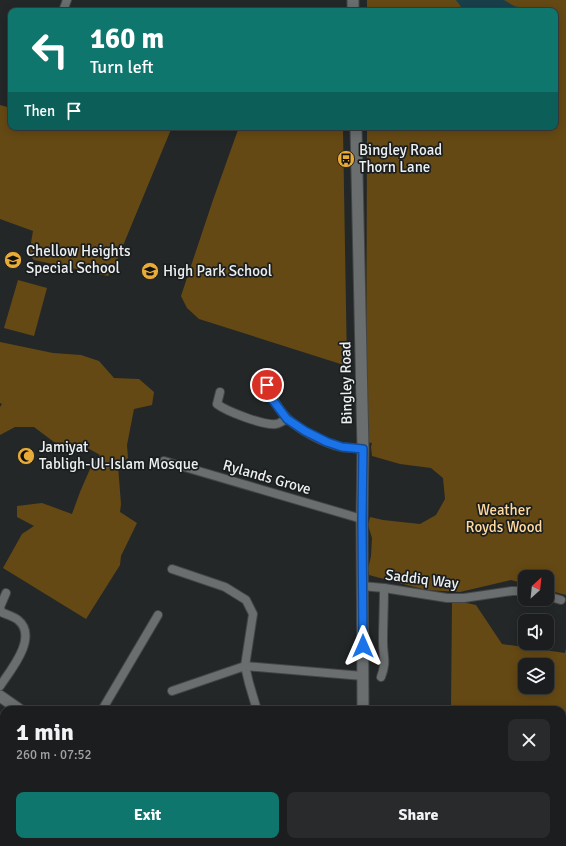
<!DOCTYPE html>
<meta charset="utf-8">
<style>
body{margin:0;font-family:Signika,sans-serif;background:#282a2b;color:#f1f3f6;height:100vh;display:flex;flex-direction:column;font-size:15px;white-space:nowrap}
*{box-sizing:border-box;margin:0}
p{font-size:13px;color:#a0a2a4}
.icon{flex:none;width:22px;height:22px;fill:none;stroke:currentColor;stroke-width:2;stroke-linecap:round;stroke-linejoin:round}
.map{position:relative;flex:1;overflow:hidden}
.panel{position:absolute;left:0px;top:706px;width:566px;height:140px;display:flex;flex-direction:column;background:#1b1d1e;border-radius:12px 12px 0 0;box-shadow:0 2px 10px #0003,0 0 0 1px #393b3c}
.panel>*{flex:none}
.guide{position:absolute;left:8px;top:8px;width:550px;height:122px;border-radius:8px;box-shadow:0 2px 10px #0003,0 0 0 1px #393b3c;background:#0f766e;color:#fff;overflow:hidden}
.needle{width:26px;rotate:27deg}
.controls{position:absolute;left:518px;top:570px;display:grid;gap:8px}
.controls a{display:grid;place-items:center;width:36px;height:36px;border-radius:8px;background:#1b1d1e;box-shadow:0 2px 10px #0003,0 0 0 1px #393b3c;font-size:20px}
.pin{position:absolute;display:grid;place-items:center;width:34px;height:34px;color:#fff;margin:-17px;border:2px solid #fff;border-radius:50%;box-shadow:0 1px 4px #0007}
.me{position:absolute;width:44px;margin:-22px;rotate:0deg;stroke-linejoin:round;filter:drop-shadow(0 0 3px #0008)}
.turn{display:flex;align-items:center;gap:14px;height:84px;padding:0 16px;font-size:18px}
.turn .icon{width:52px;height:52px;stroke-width:2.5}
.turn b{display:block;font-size:28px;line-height:34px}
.then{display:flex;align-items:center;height:38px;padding:0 16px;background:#0003;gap:8px;font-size:15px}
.round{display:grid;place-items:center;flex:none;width:42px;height:42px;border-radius:8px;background:#282a2b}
.overview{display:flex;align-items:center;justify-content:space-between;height:68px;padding:0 16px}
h1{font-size:24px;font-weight:700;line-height:30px}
.primary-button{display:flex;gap:8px;margin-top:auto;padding:8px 16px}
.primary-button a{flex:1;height:46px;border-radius:8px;background:#0f766e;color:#fff;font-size:16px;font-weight:700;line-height:46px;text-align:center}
.primary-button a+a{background:#282a2b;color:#f1f3f6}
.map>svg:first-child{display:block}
.green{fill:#654914;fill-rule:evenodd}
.water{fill:#193f4a}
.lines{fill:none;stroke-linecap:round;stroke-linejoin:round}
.minor-casing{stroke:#434647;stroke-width:10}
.tertiary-casing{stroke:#434647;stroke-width:12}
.secondary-casing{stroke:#434647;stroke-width:13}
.minor{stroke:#6a6e6f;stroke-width:8}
.tertiary{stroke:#6a6e6f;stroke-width:10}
.secondary{stroke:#6a6e6f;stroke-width:11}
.route-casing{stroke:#114b97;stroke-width:10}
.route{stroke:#1a73e8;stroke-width:7}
.labels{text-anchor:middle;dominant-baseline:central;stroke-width:3.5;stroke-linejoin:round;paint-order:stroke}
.poi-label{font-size:15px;fill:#edeff0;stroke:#1b1e1f;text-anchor:start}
.street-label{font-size:15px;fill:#edeff0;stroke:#1b1e1f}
.park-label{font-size:15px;fill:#ffd99d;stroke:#1b1e1f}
</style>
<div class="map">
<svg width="566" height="846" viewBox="0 0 566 846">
<rect width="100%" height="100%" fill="#242728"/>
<g class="green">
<polygon points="367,0 566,0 566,595 547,590 547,577 525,577 525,584 511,580 460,592 426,590 384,579 369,575 368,569 371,556 372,538 368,525 370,517 383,520 420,524 436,515 445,499 443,478 431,468 400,464 372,456 371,447 372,443 366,442 367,127 555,127 555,11 367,11"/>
<polygon points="0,105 11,108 11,127 172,127 115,265 108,276 34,260 29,254 33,231 0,219"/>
<polygon points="239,127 335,127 343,130 347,366 199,319 187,308 181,296 213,200"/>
<polygon points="18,280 47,288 34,336 4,328"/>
<polygon points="0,342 53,353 81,355 99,361 114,378 139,379 154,392 152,405 134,409 127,445 128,458 118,466 121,504 120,512 137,523 121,556 120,565 86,619 3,568 22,534 34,526 17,517 17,506 42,503 72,514 80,492 90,469 100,455 84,446 67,448 58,445 34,427 15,427 0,435 0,407 2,404 0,403"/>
<path d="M452,602H462L476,605L502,644L565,653L566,648V846H449V842H562V710H451ZM525,665H547V687H525Z"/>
</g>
<polygon class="water" points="456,0 504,0 514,6 535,11 464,11"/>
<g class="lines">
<defs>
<g id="minor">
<polyline points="63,11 67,0"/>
<path d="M267,385C271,396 279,411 288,419C301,431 324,443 341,447C348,448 355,448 363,449"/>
<path d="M220,392L217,404C226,411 264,426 276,424C279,424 284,420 287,419"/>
<polyline points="164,461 362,519"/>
<polyline points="172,569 225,587 246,600 253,614 245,666 249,683 257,710"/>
<polyline points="362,586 384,588 447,598 464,598 512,591 525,591"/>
<polyline points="547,596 561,600"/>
<path d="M381,677C387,662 383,657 383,642C383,624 384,606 384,588"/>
<path d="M0,686C10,671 39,637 18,620C15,617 5,614 1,612L0,607L6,593"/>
<polyline points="172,691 245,666 363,676"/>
<polyline points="102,710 158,615"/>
<polyline points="0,799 4,800"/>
<polyline points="0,817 4,819"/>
</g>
<polyline id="tertiary" points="37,846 38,842"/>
<g id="secondary">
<polyline points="353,0 353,11"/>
<polyline points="356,127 363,449 362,519 363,710"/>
<polyline points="0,696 20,710"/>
<polyline points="225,842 231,846"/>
<polyline points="366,842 366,846"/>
</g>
</defs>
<use href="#minor" class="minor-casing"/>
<use href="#tertiary" class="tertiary-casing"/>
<use href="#secondary" class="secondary-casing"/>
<use href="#minor" class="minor"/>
<use href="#tertiary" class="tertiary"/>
<use href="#secondary" class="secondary"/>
</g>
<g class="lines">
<defs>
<polyline id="route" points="267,385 272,399 287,419 305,431 327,442 342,447 363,449 362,519 363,646"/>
</defs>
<use href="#route" class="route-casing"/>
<use href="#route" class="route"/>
</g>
<defs>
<symbol id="bus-disc" viewBox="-11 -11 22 22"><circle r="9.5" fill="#e8ab37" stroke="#1b1e1f"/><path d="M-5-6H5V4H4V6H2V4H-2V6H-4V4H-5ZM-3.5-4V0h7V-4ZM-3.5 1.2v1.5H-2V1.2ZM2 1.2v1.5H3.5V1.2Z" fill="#111"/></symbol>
<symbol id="school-disc" viewBox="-11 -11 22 22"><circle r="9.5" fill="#e8ab37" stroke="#1b1e1f"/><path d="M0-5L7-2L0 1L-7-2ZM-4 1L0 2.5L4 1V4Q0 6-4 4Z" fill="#111"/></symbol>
<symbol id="mosque-disc" viewBox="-11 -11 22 22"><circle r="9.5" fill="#e8ab37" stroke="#1b1e1f"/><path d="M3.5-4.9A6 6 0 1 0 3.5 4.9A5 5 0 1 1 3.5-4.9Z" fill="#111"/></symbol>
</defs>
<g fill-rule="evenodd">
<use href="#bus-disc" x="336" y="149" width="20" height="20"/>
<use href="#school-disc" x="3" y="250" width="20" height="20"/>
<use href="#school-disc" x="140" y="261" width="20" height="20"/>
<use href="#mosque-disc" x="16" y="446" width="20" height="20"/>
</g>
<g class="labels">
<g class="poi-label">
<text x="359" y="150">Bingley Road<tspan x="359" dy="17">Thorn Lane</tspan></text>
<text x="26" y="251">Chellow Heights<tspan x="26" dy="17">Special School</tspan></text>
<text x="163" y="271">High Park School</text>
<text x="39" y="447">Jamiyat<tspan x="39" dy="17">Tabligh-Ul-Islam Mosque</tspan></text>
</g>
<g class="street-label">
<text transform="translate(346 383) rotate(-91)">Bingley Road</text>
<text transform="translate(267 477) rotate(16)">Rylands Grove</text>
<text transform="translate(422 579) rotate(7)">Saddiq Way</text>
</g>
<g class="park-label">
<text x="504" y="510">Weather<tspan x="504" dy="17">Royds Wood</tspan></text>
</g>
</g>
</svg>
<div class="controls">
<a><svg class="needle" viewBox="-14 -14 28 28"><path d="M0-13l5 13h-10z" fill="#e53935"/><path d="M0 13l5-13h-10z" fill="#a0a2a4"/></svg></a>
<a><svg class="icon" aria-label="sound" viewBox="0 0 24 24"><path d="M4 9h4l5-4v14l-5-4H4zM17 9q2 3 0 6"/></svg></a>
<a><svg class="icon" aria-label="layers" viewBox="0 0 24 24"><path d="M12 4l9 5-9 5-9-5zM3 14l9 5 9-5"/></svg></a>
</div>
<div class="pin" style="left:267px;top:385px;background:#d93025"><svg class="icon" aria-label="arrive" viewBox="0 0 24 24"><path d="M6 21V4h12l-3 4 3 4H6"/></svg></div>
<svg class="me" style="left:363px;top:646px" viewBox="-20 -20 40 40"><path d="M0-17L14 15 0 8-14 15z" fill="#1a73e8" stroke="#fff" stroke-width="4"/></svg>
<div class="guide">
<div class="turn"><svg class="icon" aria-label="left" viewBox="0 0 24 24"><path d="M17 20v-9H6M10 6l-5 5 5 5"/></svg><div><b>160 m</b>Turn left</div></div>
<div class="then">Then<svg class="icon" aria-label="arrive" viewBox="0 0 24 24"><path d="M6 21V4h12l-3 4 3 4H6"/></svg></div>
</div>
<section class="panel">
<div class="overview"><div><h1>1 min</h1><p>260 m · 07:52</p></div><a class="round"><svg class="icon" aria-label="close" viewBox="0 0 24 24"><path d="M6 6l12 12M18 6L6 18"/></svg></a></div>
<div class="primary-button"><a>Exit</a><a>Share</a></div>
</section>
</div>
